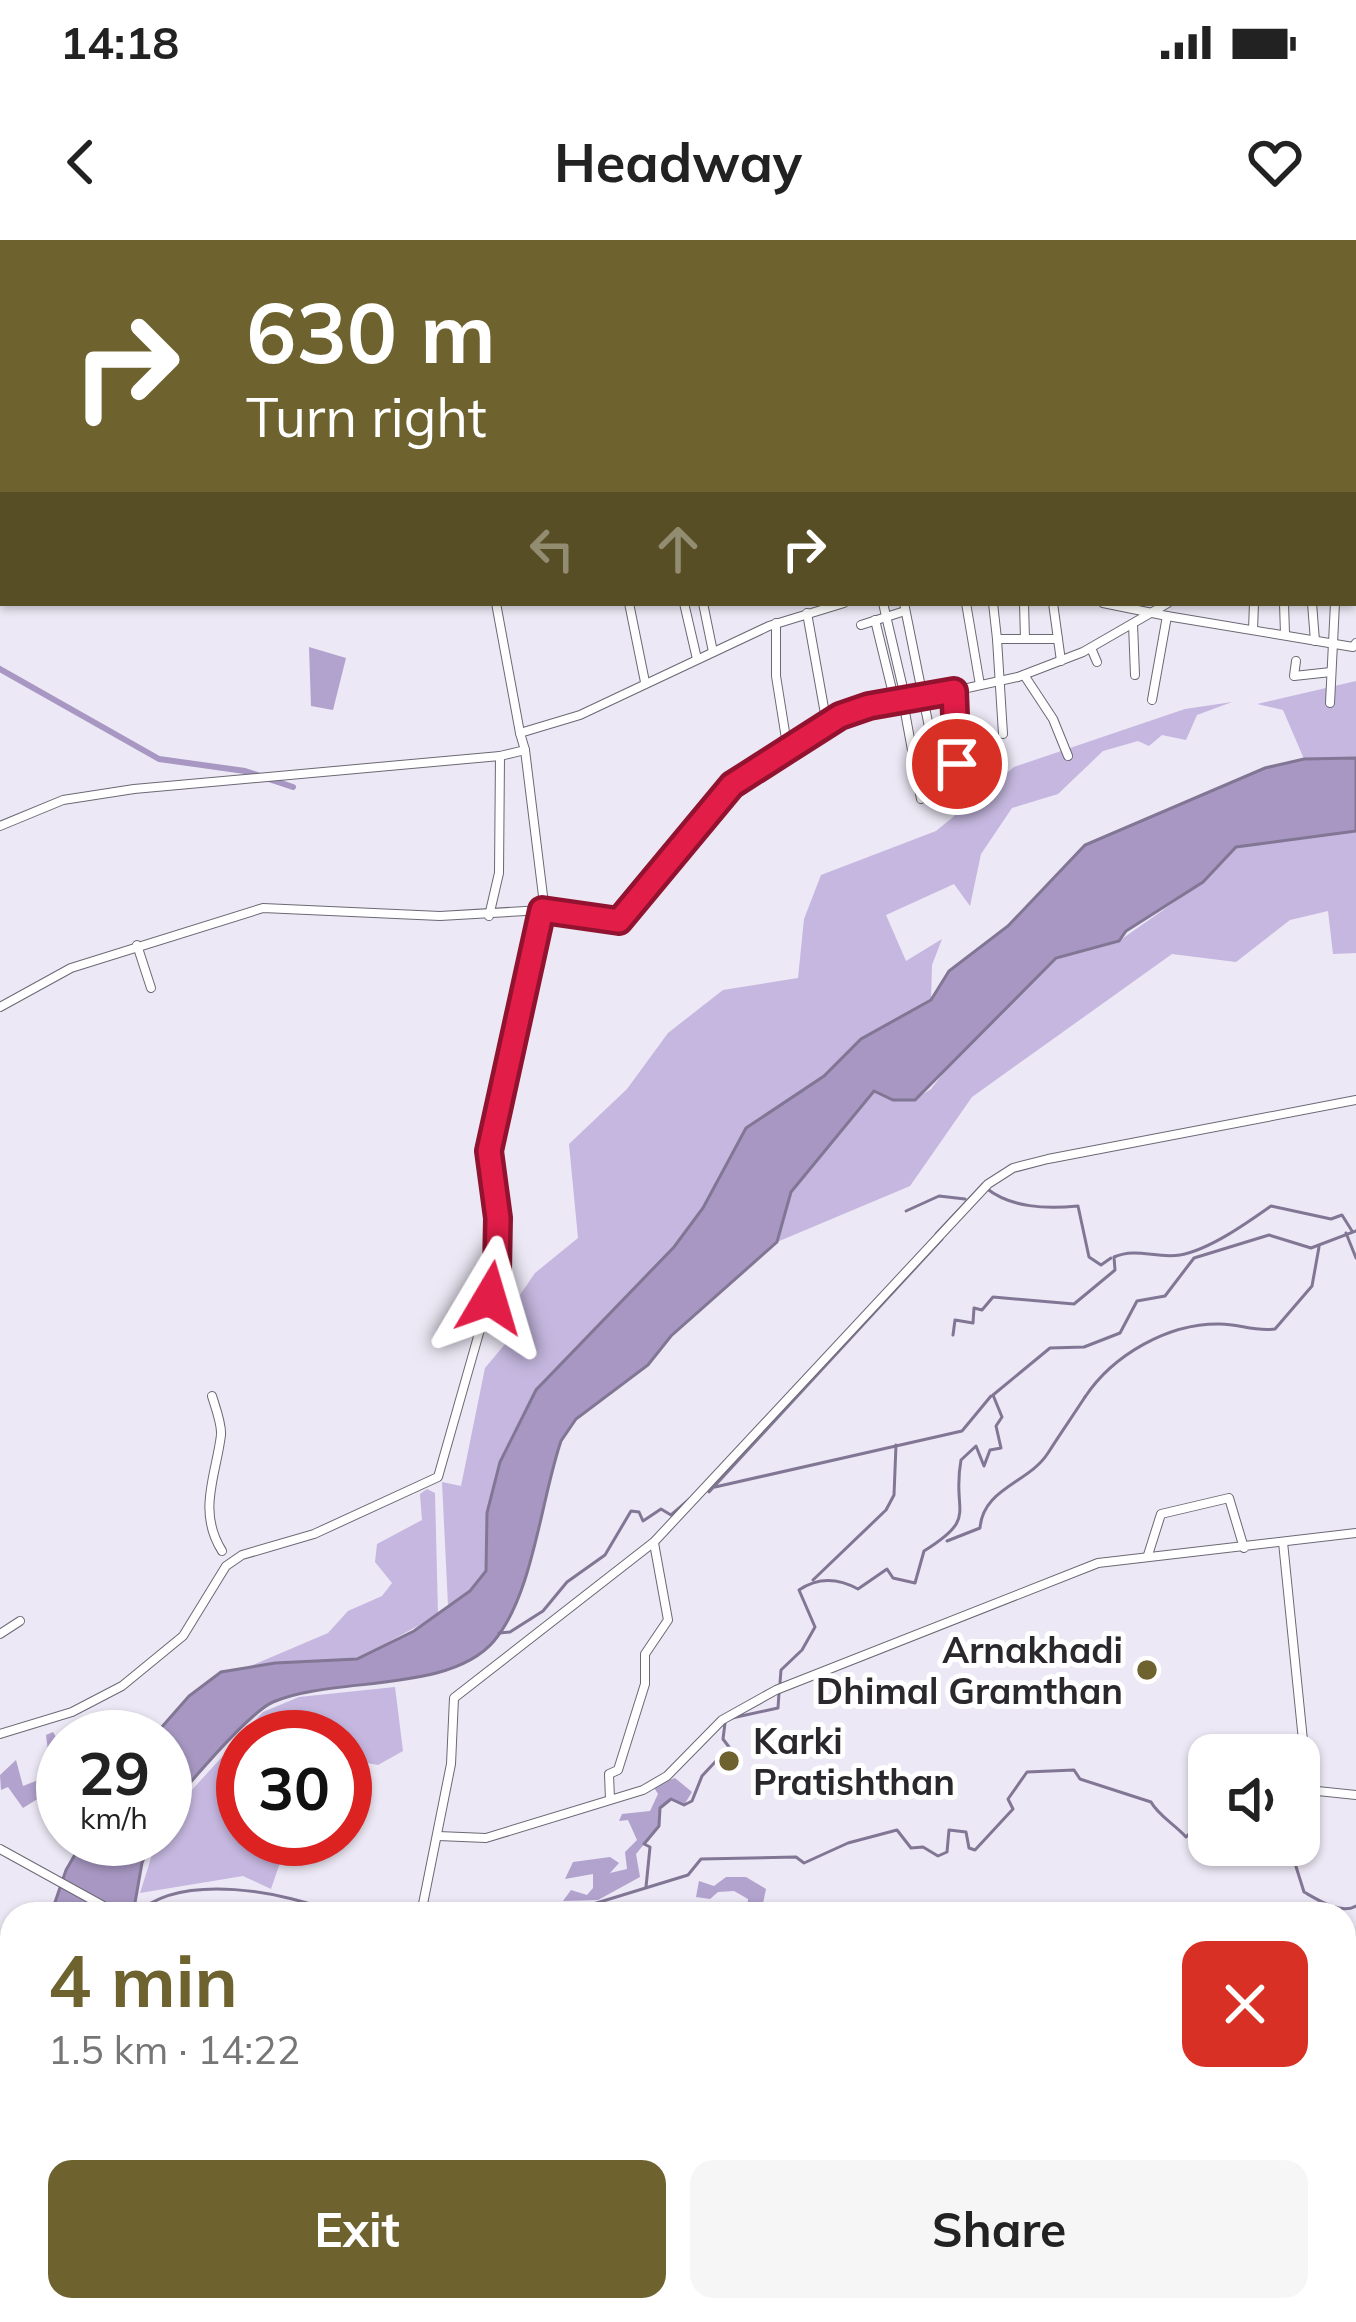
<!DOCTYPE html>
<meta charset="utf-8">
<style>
body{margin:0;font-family:Mulish,sans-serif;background:#f6f6f6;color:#222;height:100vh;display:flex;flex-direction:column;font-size:45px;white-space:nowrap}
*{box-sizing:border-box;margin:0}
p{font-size:39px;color:#767676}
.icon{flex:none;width:66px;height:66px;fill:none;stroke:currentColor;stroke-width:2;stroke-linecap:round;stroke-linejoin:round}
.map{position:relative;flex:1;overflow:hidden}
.sheet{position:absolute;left:0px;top:1662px;width:1356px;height:420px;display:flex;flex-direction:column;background:#fff;border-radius:36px 36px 0 0;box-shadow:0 3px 9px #0004}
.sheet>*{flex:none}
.banner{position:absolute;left:0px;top:0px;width:1356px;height:366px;box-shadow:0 3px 9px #0004;background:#6e622f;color:#fff;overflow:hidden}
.buttons{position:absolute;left:1188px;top:1494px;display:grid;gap:24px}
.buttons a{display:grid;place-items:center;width:132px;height:132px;border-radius:24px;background:#fff;box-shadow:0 3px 9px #0004;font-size:60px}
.speed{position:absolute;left:36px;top:1470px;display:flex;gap:24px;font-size:60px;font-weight:700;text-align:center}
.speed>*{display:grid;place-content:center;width:156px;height:156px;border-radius:50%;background:#fff;box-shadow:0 3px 9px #0004;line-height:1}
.speed small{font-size:30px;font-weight:400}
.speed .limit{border:18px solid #d22;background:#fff;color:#111}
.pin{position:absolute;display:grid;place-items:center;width:102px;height:102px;color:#fff;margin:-51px;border:6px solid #fff;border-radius:50%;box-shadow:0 3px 12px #0007}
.me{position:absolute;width:132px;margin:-66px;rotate:7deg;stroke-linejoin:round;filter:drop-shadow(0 0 9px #0008)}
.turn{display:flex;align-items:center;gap:42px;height:252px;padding:0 48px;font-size:54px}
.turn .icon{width:156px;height:156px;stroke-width:2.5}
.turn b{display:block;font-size:84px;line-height:102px}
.lanes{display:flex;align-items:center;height:114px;padding:0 48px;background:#0003;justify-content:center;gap:60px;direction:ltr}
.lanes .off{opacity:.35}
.round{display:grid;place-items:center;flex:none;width:126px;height:126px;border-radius:24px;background:#f6f6f6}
.head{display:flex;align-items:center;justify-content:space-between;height:204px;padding:0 48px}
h1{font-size:72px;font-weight:700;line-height:90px;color:#6e622f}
.primary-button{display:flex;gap:24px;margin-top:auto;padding:24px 48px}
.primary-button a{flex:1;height:138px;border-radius:24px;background:#6e622f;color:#fff;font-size:48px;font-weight:700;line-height:138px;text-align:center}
.primary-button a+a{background:#f6f6f6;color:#222}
.status{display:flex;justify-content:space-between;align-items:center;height:84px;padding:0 60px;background:#fff;direction:ltr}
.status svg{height:33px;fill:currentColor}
header{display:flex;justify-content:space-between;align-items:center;height:156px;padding:0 48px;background:#fff;font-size:54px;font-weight:700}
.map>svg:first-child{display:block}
.green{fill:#c5b7df}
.forest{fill:#b2a2ce}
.water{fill:#a797c2;stroke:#827695;stroke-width:3}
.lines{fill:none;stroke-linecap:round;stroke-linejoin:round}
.stream{stroke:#827695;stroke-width:3}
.canal{stroke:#a797c2;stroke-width:6}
.minor-casing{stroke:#6c6874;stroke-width:10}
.major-casing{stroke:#cccbcd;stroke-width:14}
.minor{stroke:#fff;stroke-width:8}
.major{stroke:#ddccf8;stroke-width:10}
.route-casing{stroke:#92132f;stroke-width:30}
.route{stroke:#e11d48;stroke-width:21}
.poi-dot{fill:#6e622f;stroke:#fff;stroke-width:4.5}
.labels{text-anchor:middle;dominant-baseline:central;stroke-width:10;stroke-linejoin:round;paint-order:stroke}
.poi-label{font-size:36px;font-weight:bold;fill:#2a282d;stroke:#fff;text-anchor:end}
</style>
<div class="status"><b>14:18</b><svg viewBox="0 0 49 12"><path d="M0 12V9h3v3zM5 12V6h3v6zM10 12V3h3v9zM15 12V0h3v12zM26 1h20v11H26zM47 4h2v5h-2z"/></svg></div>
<header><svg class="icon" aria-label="back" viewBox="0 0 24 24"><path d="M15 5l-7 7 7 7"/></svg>Headway<svg class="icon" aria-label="heart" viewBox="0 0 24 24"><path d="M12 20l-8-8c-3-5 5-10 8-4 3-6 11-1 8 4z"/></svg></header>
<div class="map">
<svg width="1356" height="2082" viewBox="0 0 1356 2082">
<rect width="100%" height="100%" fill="#ece8f5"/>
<g class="green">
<polygon points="1356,441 1356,518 1304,519 1283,470 1257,464"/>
<polygon points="1232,462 1197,475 1186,500 1162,495 1149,506 1138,501 1103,511 1058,554 1012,568 981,614 970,666 954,644 886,675 906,721 942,699 932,725 931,760 861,799 824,836 746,888 703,968 674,1007 536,1149 500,1222 487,1273 486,1331 470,1351 448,1365 442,1242 461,1246 485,1128 506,1103 509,1071 535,1033 578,998 569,904 627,849 668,793 723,750 798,738 804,679 821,635 936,591 1014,527 1185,469"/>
<polygon points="1356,591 1356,713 1333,714 1328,671 1290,680 1236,722 1172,714 972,857 910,946 777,1002 790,952 874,851 893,860 914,860 931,849 959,813 1056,718 1119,701 1203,642 1236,607"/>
<polygon points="427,1249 435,1253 438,1375 357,1419 248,1427 328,1393 348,1371 382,1356 392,1343 375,1322 377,1304 422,1280 420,1254"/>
<polygon points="395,1447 403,1511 378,1525 345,1519 345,1497 243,1497 243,1599 288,1599 271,1649 243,1636 140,1653 157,1599 165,1599 170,1574 263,1472 299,1457"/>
</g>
<g class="forest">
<polygon points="309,407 346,418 333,470 311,466"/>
<polygon points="53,1492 63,1509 63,1568 52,1550 23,1568 8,1547 1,1550 0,1535 16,1520 23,1546 51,1535 46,1495"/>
<polygon points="675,1538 692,1552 684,1565 671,1559 661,1568 659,1586 636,1614 640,1637 598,1660 563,1661 571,1650 587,1655 593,1648 593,1634 565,1639 573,1622 610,1617 619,1623 610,1633 627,1629 625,1612 637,1600 628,1580 619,1581 622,1574 650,1571 658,1554 653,1546"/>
<polygon points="726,1637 746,1637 766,1649 762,1668 774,1674 747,1674 748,1659 734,1651 718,1652 710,1659 696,1657 699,1641 714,1646"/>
</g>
<g class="water">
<path d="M1356,518V591L1236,607L1203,642L1126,691L1119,701L1056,718L915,860H893L874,851L791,952L777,1002L671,1096L648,1125L576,1179L561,1201C541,1259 533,1355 494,1401C449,1454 333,1436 273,1462C248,1473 183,1550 165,1574V1497H153L189,1456L221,1432L275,1423L357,1419L414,1391L470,1351L486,1331L487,1273L500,1222L536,1150L674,1007L703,968L746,888L824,836L861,799L931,760L949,731L1008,686L1085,605L1265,528L1304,519Z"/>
<polygon points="84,1599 152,1599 142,1623 133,1674 51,1674 66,1630"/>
</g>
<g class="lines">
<g class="stream">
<polyline points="952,3 954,0"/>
<path d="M986,948C1011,968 1046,969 1078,966L1089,1017L1101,1025L1111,1018"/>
<polyline points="906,971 939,956 965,959"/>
<polyline points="1346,993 1356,1018"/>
<polyline points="936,994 983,944"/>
<path d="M953,1095L955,1080L973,1083L974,1068L982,1070L993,1057L1074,1064L1115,1030L1114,1017C1137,1007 1156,1019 1180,1015C1209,1010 1247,983 1271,966L1331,979L1342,975L1352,991"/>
<path d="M1085,1157C1113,1115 1168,1083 1220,1084C1239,1084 1255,1092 1275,1089L1312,1046L1319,1007"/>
<polyline points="715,1247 962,1191 991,1156"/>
<polyline points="709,1252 942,999"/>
<path d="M947,1301L980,1288C983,1248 1029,1243 1048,1213C1060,1194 1072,1177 1085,1157"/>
<polyline points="813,1340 886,1270 894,1255 896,1205"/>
<polyline points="499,1393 510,1392 543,1371 567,1342 605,1315 631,1271 639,1272 643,1281 661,1269 671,1275 699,1251"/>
<path d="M780,1443L781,1430L802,1410L815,1387L799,1350C818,1337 838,1338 858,1349L887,1329L893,1338L915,1343L924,1311C980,1276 951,1274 961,1220L976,1206L984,1226L990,1210L1001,1208L996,1186L1002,1177L993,1155L1050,1108L1084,1107L1120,1093L1137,1061L1165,1056L1194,1018L1269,995L1311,1008L1356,991"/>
<polyline points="732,1478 778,1468 779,1453"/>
<path d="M1246,1605L1254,1619L1269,1623L1293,1617L1304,1652C1318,1660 1341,1675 1356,1666"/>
<polyline points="646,1647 650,1607 644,1604 659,1586 660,1568 671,1559 684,1565 692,1561 702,1536 729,1507 723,1499 725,1483"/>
<path d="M136,1674C181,1631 287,1652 338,1674"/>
<path d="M518,1674L590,1665L688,1635L701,1619L796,1617L804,1623L848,1603L897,1590L911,1608L923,1607L938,1616L947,1612L949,1590L966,1592L969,1608L975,1610L1013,1569L1008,1559L1027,1532L1074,1530L1080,1539L1151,1562C1158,1575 1174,1584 1186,1597L1199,1584L1209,1585"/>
<polyline points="503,2070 506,2082"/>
</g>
<polyline class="canal" points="0,429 159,519 245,531 293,547"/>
<defs>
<g id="minor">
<polyline points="536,0 536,3"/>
<polyline points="1000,0 1000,3"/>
<polyline points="1103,0 1103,3"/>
<polyline points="1172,0 1173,3"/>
<polyline points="469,3 469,0"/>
<polyline points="796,3 796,0"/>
<polyline points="944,3 944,0"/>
<polyline points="1125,3 1125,0"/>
<polyline points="1353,84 1356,88"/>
<polyline points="1353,124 1356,123"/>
<polyline points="1353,141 1356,145"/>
<polyline points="1353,161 1356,160"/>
<polyline points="1353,321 1356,321"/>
<polyline points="496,363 520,493"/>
<polyline points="629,363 645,442"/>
<polyline points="684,363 697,419"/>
<polyline points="703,363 713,412"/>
<polyline points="883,363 906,461"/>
<polyline points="904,363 929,487"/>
<polyline points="966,363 980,445"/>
<polyline points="993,363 997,399 1025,399 1024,363"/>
<polyline points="1053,363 1061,421"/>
<polyline points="1103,363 1167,376 1152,460"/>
<polyline points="1284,363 1285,394"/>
<polyline points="1312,363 1315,401"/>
<polyline points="807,373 827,485"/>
<polyline points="1167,376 1353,407 1356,403"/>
<polyline points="875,380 895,462"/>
<polyline points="776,383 776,436 788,511"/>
<polyline points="1133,384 1135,435"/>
<polyline points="861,385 905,371"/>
<polyline points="1253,390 1254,363"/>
<polyline points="997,399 1003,494"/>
<polyline points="1025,399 1058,399"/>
<polyline points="1091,408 1097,422"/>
<polyline points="1296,421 1294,436 1331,432"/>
<polyline points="1024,435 1053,479 1068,516"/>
<polyline points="954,451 960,535"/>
<polyline points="903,461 921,559"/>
<polyline points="1330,463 1335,363"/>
<polyline points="0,586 63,560 134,549 500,516"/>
<polyline points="489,676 499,633 500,516 525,510 520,493 580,475 769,386 844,363"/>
<polyline points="137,705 151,748"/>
<polyline points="0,767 71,728 263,668 440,676 542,670 619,681 732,545 840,476 1018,437 1083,412 1168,363"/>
<path d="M212,1156C215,1166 222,1184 221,1195C216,1236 197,1271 222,1311"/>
<polyline points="1283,1302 1308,1550 1356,1555"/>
<polyline points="1148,1315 1161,1274 1229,1258 1244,1308"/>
<polyline points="0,1394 20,1381"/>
<polyline points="0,1494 72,1472 122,1446 183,1396 226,1326 242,1315 314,1294 438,1237 497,1030 496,955 489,911 544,664 525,510"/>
<polyline points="610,1559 609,1534 618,1530 645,1444 645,1414 668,1380 654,1303"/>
<polyline points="438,1596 486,1598 643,1550 667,1536 722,1480 776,1450 1098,1323 1356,1293"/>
<polyline points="0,1609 118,1674"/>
<polyline points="421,1674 451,1524 454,1458 654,1302 988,944 1013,928 1048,919 1356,860"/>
<polyline points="0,1903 12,1900"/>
<polyline points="537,2070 539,2082"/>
<polyline points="1112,2070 1114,2082"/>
</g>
<g id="major">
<polyline points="0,250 3,250"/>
<polyline points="1353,256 1356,256"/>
</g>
</defs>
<use href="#minor" class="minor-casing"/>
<use href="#major" class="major-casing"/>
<use href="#minor" class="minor"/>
<use href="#major" class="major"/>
</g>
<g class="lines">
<defs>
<polyline id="route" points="490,1058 497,1030 498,978 489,911 542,670 619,681 732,545 840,476 869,466 954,451 957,524"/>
</defs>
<use href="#route" class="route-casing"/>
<use href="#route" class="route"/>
</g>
<g class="poi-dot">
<circle cx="1147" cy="1430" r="12"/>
<circle cx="729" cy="1521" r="12"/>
</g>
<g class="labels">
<g class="poi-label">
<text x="1123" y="1409">Arnakhadi<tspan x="1123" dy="41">Dhimal Gramthan</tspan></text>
<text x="753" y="1500" text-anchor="start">Karki<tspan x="753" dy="41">Pratishthan</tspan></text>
</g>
</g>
</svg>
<div class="buttons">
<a><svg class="icon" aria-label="sound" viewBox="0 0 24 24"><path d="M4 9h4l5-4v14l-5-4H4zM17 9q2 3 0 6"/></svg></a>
</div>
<div class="speed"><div>29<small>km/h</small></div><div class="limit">30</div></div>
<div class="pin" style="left:957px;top:524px;background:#d93025"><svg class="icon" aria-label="arrive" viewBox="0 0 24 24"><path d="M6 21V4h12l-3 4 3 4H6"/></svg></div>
<svg class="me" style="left:490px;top:1058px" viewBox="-20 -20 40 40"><path d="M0-17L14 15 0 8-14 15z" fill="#e11d48" stroke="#fff" stroke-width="4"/></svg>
<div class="banner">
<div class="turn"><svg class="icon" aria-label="right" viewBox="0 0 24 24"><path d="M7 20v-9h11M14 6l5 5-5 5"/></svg><div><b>630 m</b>Turn right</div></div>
<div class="lanes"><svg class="icon off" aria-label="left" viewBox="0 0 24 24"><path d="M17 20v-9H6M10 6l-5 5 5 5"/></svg><svg class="icon off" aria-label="ahead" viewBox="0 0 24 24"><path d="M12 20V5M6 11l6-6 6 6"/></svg><svg class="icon" aria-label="right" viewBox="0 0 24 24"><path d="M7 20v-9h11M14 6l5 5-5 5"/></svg></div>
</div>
<section class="sheet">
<div class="head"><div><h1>4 min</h1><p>1.5 km · 14:22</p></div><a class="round" style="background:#d93025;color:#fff"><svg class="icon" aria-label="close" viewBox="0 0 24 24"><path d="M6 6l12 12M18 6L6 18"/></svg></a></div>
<div class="primary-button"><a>Exit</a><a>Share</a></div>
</section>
</div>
